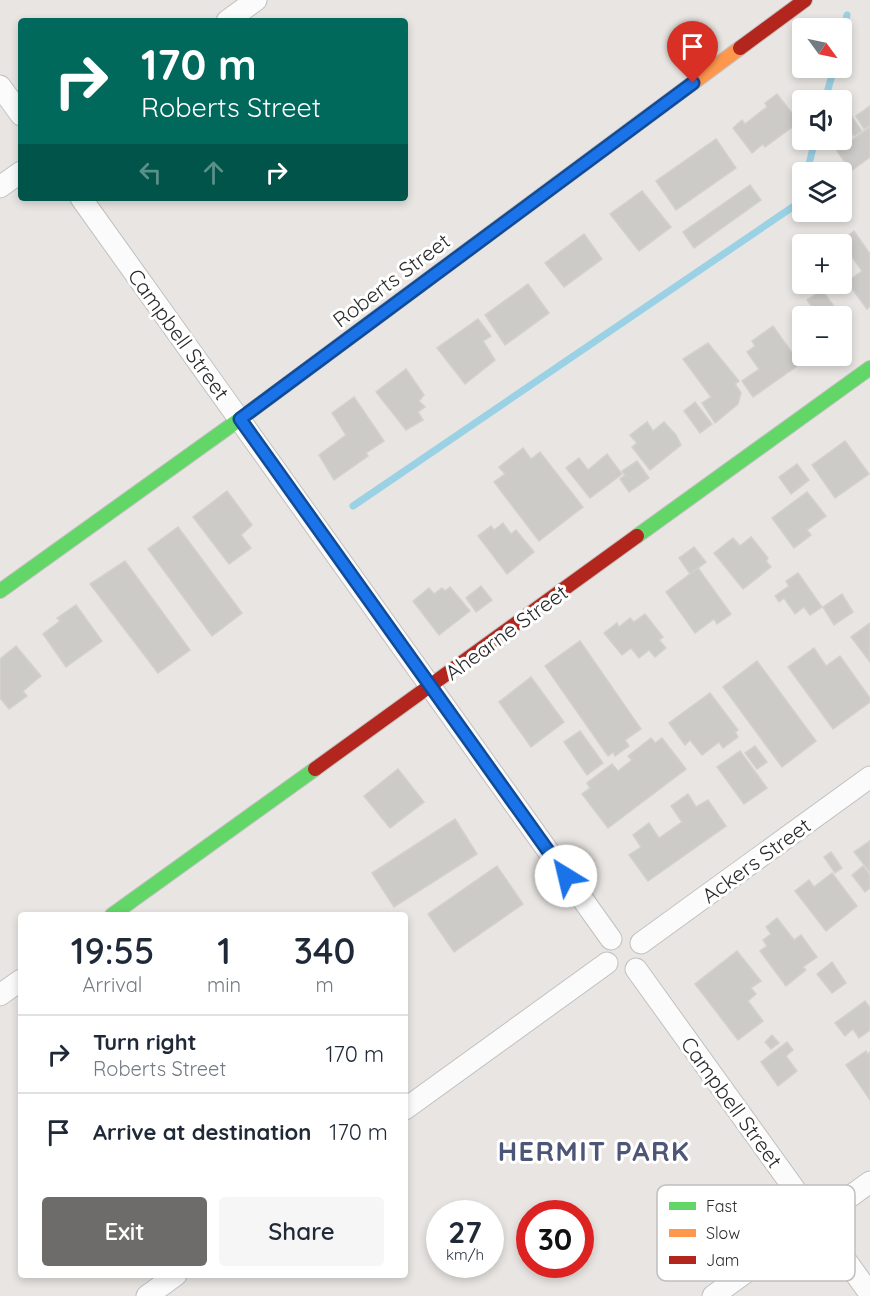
<!DOCTYPE html>
<meta charset="utf-8">
<style>
body{margin:0;font-family:Quicksand,sans-serif;background:#f6f6f7;color:#1f2937;height:100vh;display:flex;flex-direction:column;font-size:22px;white-space:nowrap}
*{box-sizing:border-box;margin:0}
p{font-size:20px;color:#747a83}
.icon{flex:none;width:33px;height:33px;fill:none;stroke:currentColor;stroke-width:2;stroke-linecap:round;stroke-linejoin:round}
.map{position:relative;flex:1;overflow:hidden}
.panel{position:absolute;left:18px;top:912px;width:390px;height:366px;display:flex;flex-direction:column;background:#fff;border-radius:6px;box-shadow:0 3px 9px #0003}
.panel>*{flex:none}
.banner{position:absolute;left:18px;top:18px;width:390px;height:183px;border-radius:6px;box-shadow:0 3px 9px #0003;background:#00695c;color:#fff;overflow:hidden}
.needle{width:39px;rotate:123deg}
.controls{position:absolute;left:792px;top:18px;display:grid;gap:12px}
.controls a{display:grid;place-items:center;width:60px;height:60px;border-radius:6px;background:#fff;box-shadow:0 3px 9px #0003;font-size:30px}
.speed{position:absolute;left:426px;top:1200px;display:flex;gap:12px;font-size:30px;font-weight:700;text-align:center}
.speed>*{display:grid;place-content:center;width:78px;height:78px;border-radius:50%;background:#fff;box-shadow:0 3px 9px #0003;line-height:1}
.speed small{font-size:15px;font-weight:400}
.speed .limit{border:9px solid #d22;background:#fff;color:#111}
.pin{position:absolute;display:grid;place-items:center;width:51px;height:51px;color:#fff;margin:-62px -26px;border-radius:50% 50% 50% 0;rotate:-45deg;box-shadow:0 0 6px #0007}
.pin .icon{rotate:45deg}
.me{position:absolute;width:66px;margin:-33px;rotate:324deg;stroke-linejoin:round;filter:drop-shadow(0 0 4px #0008)}
.turn{display:flex;align-items:center;gap:21px;height:126px;padding:0 24px;font-size:27px}
.turn .icon{width:78px;height:78px;stroke-width:2.5}
.turn b{display:block;font-size:42px;line-height:51px}
.lanes{display:flex;align-items:center;height:57px;padding:0 24px;background:#0003;justify-content:center;gap:30px;direction:ltr}
.lanes .off{opacity:.35}
.eta{display:flex;justify-content:space-evenly;align-items:center;height:102px;text-align:center}
.eta b{font-size:36px;font-weight:600;line-height:42px}
.cta{display:flex;gap:12px;margin-top:auto;padding:12px 24px}
.cta a{flex:1;height:69px;border-radius:6px;background:#6d6c6b;color:#fff;font-size:24px;font-weight:600;line-height:69px;text-align:center}
.cta a+a{background:#f6f6f7;color:#1f2937}
ul{padding:0;list-style:none}
li{display:flex;align-items:center;gap:18px;height:78px;padding:0 24px;border-top:2px solid #e0e1e3}
li div{flex:1}
li b{display:block;font-size:22px}
li em{font-style:normal}
.map>svg:first-child{display:block}
.lines{fill:none;stroke-linecap:round;stroke-linejoin:round}
.stream{stroke:#9ad1e5;stroke-width:7}
.building{fill:#cdcbc8;stroke:#d3d1ce;stroke-width:1.5}
.street-casing{stroke:#c2c1c1;stroke-width:23}
.fast-casing{stroke:#c2c1c1;stroke-width:16}
.slow-casing{stroke:#c2c1c1;stroke-width:16}
.jam-casing{stroke:#c2c1c1;stroke-width:16}
.street{stroke:#fcfbfb;stroke-width:21}
.fast{stroke:#63d668;stroke-width:14}
.slow{stroke:#ff974d;stroke-width:14}
.jam{stroke:#b3261e;stroke-width:14}
.route-casing{stroke:#114b97;stroke-width:15}
.route{stroke:#1a73e8;stroke-width:10}
.labels{text-anchor:middle;dominant-baseline:central;stroke-width:6;stroke-linejoin:round;paint-order:stroke}
.street-label{font-size:21px;fill:#2b2b2b;stroke:#fff}
.district-label{font-size:27px;font-weight:bold;letter-spacing:1.5px;fill:#4e5678;stroke:#fff}
.key{fill:#fff;stroke:#bfbfbf;stroke-width:1.5}
.key-label{font-size:16px;fill:#2b2b2b}
</style>
<div class="map">
<svg width="870" height="1296" viewBox="0 0 870 1296">
<rect width="100%" height="100%" fill="#e8e5e2"/>
<g class="lines">
<g class="stream">
<polyline points="842,37 847,15"/>
<polyline points="825,100 834,68"/>
<polyline points="807,172 815,140"/>
<polyline points="353,506 800,202 802,191"/>
</g>
</g>
<g class="building">
<polygon points="777,94 799,122 765,147 763,144 752,153 733,128 742,120 745,124 767,107 765,103"/>
<polygon points="870,106 870,125 864,129 856,116"/>
<polygon points="852,117 862,131 854,136 844,123"/>
<polygon points="870,127 870,157 851,171 837,151"/>
<polygon points="716,139 736,168 676,210 656,181"/>
<polygon points="750,185 761,200 694,248 683,232"/>
<polygon points="642,191 671,227 639,251 610,214"/>
<polygon points="854,231 870,254 870,306 867,309 847,282 862,271 841,241"/>
<polygon points="584,234 602,259 564,287 545,263"/>
<polygon points="528,284 549,313 505,345 485,315"/>
<polygon points="822,290 841,316 808,316 815,311 807,300"/>
<polygon points="842,318 850,331 842,337"/>
<polygon points="478,319 491,336 483,341 495,360 465,384 437,348"/>
<polygon points="773,326 800,364 753,397 742,381 759,369 747,352 755,346 752,341"/>
<polygon points="708,343 739,381 735,384 741,393 738,404 715,423 702,403 711,397 683,359"/>
<polygon points="406,369 424,395 419,401 425,407 418,412 423,420 406,430 376,392"/>
<polygon points="354,397 384,441 366,453 368,456 334,480 319,455 346,435 332,413"/>
<polygon points="695,402 712,424 700,433 684,411"/>
<polygon points="647,422 653,431 664,422 676,435 681,445 650,470 632,447 637,443 630,435"/>
<polygon points="845,441 869,474 835,498 812,465"/>
<polygon points="523,448 531,459 540,452 583,507 539,541 494,482 505,474 499,467"/>
<polygon points="607,454 622,474 590,498 566,468 579,458 588,470"/>
<polygon points="637,461 649,478 629,492 620,479 625,475 622,471"/>
<polygon points="797,464 809,480 791,494 779,477"/>
<polygon points="227,491 252,525 241,535 251,548 229,564 193,517"/>
<polygon points="807,492 826,516 807,530 811,535 794,548 772,518"/>
<polygon points="503,523 511,534 516,530 534,552 507,574 478,536 491,526 494,530"/>
<polygon points="178,527 242,613 212,636 148,549"/>
<polygon points="751,537 768,558 766,561 771,567 743,589 714,553 733,538 740,546"/>
<polygon points="694,547 706,562 690,574 679,558"/>
<polygon points="125,561 190,650 158,673 90,584"/>
<polygon points="698,568 731,614 717,624 714,619 695,633 666,592"/>
<polygon points="798,573 822,607 810,615 804,607 795,614 784,598 779,602 775,596 789,586 786,581"/>
<polygon points="481,586 492,600 476,612 466,598"/>
<polygon points="450,587 470,611 439,635 413,601 429,588 434,594 442,588 445,591"/>
<polygon points="842,594 853,612 834,625 823,607"/>
<polygon points="76,605 102,641 66,667 43,634 60,621 57,618"/>
<polygon points="645,614 663,637 659,640 666,648 655,657 649,650 639,658 631,648 622,655 604,633 617,623 619,627 630,618 634,622"/>
<polygon points="870,623 870,662 851,637"/>
<polygon points="580,641 641,729 625,740 629,746 615,756 613,752 608,756 545,666"/>
<polygon points="16,646 41,676 23,691 27,696 9,709 0,698 0,659"/>
<polygon points="814,648 826,666 840,656 870,698 870,702 833,729 788,667"/>
<polygon points="757,661 816,741 782,767 723,687"/>
<polygon points="531,677 564,722 531,747 499,702"/>
<polygon points="710,693 738,730 735,732 738,737 723,748 719,742 702,755 690,740 685,745 669,723"/>
<polygon points="580,731 603,763 587,775 564,742"/>
<polygon points="651,738 655,743 662,738 686,769 608,828 582,794 590,788 587,783 612,764 618,771 632,760 628,756"/>
<polygon points="755,746 767,762 757,769 745,753"/>
<polygon points="740,751 767,788 744,804 717,767"/>
<polygon points="398,769 424,802 390,828 364,796"/>
<polygon points="688,794 696,807 708,800 726,826 648,881 629,855 641,847 633,835 649,823 659,838 682,822 671,806"/>
<polygon points="455,819 477,854 394,907 372,873"/>
<polygon points="870,841 870,872 854,852"/>
<polygon points="831,852 842,868 835,873 824,857"/>
<polygon points="497,866 523,904 454,952 428,914"/>
<polygon points="863,866 870,875 870,888 865,892 852,875"/>
<polygon points="832,873 857,906 826,931 795,891 809,880 814,887"/>
<polygon points="777,918 794,940 801,935 817,957 803,967 806,970 786,986 760,951 767,946 763,940 771,934 766,927"/>
<polygon points="737,951 761,981 751,988 756,994 748,1001 763,1021 738,1040 695,984"/>
<polygon points="832,962 846,983 832,993 817,974"/>
<polygon points="865,1001 870,1008 870,1030 859,1038 853,1029 845,1036 835,1023"/>
<polygon points="772,1035 779,1043 771,1049 765,1042"/>
<polygon points="787,1042 793,1050 786,1056 797,1071 778,1086 761,1062"/>
<polygon points="866,1051 867,1054 870,1052 870,1100 846,1065"/>
</g>
<g class="lines">
<defs>
<g id="street">
<polyline points="227,21 256,0"/>
<polyline points="0,86 21,115"/>
<polyline points="0,187 21,172"/>
<polyline points="81,198 611,939"/>
<polyline points="641,943 870,777"/>
<polyline points="636,969 870,1294"/>
<polyline points="0,995 21,980"/>
<polyline points="405,1109 607,963"/>
<polyline points="147,1296 176,1275"/>
<polyline points="713,1296 870,1182"/>
</g>
<g id="fast">
<polyline points="637,536 870,368"/>
<polyline points="0,591 240,419 384,312"/>
<polyline points="112,915 315,769"/>
</g>
<polyline id="slow" points="384,312 740,48"/>
<g id="jam">
<polyline points="740,48 805,0"/>
<polyline points="315,769 637,536"/>
</g>
</defs>
<use href="#street" class="street-casing"/>
<use href="#fast" class="fast-casing"/>
<use href="#slow" class="slow-casing"/>
<use href="#jam" class="jam-casing"/>
<use href="#street" class="street"/>
<use href="#fast" class="fast"/>
<use href="#slow" class="slow"/>
<use href="#jam" class="jam"/>
</g>
<g class="lines">
<defs>
<polyline id="route" points="566,876 240,419 693,83"/>
</defs>
<use href="#route" class="route-casing"/>
<use href="#route" class="route"/>
</g>
<g class="labels">
<g class="street-label">
<text transform="translate(391 280) rotate(-37)">Roberts Street</text>
<text transform="translate(179 334) rotate(54)">Campbell Street</text>
<text transform="translate(506 632) rotate(-36)">Ahearne Street</text>
<text transform="translate(756 860) rotate(-36)">Ackers Street</text>
<text transform="translate(732 1102) rotate(54)">Campbell Street</text>
</g>
<g class="district-label">
<text x="594" y="1151">HERMIT PARK</text>
</g>
</g>
<rect x="657" y="1185" width="198" height="96" rx="9" class="key"/>
<rect x="669" y="1202" width="27" height="8" fill="#63d668"/>
<rect x="669" y="1229" width="27" height="8" fill="#ff974d"/>
<rect x="669" y="1256" width="27" height="8" fill="#b3261e"/>
<g class="key-label">
<text x="706" y="1212">Fast</text>
<text x="706" y="1239">Slow</text>
<text x="706" y="1266">Jam</text>
</g>
</svg>
<div class="controls">
<a><svg class="needle" viewBox="-14 -14 28 28"><path d="M0-13l5 13h-10z" fill="#e53935"/><path d="M0 13l5-13h-10z" fill="#747a83"/></svg></a>
<a><svg class="icon" aria-label="sound" viewBox="0 0 24 24"><path d="M4 9h4l5-4v14l-5-4H4zM17 9q2 3 0 6"/></svg></a>
<a><svg class="icon" aria-label="layers" viewBox="0 0 24 24"><path d="M12 4l9 5-9 5-9-5zM3 14l9 5 9-5"/></svg></a>
<a>+</a>
<a>−</a>
</div>
<div class="speed"><div>27<small>km/h</small></div><div class="limit">30</div></div>
<div class="pin" style="left:693px;top:83px;background:#d93025"><svg class="icon" aria-label="arrive" viewBox="0 0 24 24"><path d="M6 21V4h12l-3 4 3 4H6"/></svg></div>
<svg class="me" style="left:566px;top:876px" viewBox="-20 -20 40 40"><circle r="19" fill="#fff"/><path d="M0-13L10 11 0 6-10 11z" fill="#1a73e8"/></svg>
<div class="banner">
<div class="turn"><svg class="icon" aria-label="right" viewBox="0 0 24 24"><path d="M7 20v-9h11M14 6l5 5-5 5"/></svg><div><b>170 m</b>Roberts Street</div></div>
<div class="lanes"><svg class="icon off" aria-label="left" viewBox="0 0 24 24"><path d="M17 20v-9H6M10 6l-5 5 5 5"/></svg><svg class="icon off" aria-label="ahead" viewBox="0 0 24 24"><path d="M12 20V5M6 11l6-6 6 6"/></svg><svg class="icon" aria-label="right" viewBox="0 0 24 24"><path d="M7 20v-9h11M14 6l5 5-5 5"/></svg></div>
</div>
<section class="panel">
<div class="eta">
<div><b>19:55</b><p>Arrival</p></div>
<div><b>1</b><p>min</p></div>
<div><b>340</b><p>m</p></div>
</div>
<ul>
<li><svg class="icon" aria-label="right" viewBox="0 0 24 24"><path d="M7 20v-9h11M14 6l5 5-5 5"/></svg><div><b>Turn right</b><p>Roberts Street</p></div><em>170 m</em></li>
<li><svg class="icon" aria-label="arrive" viewBox="0 0 24 24"><path d="M6 21V4h12l-3 4 3 4H6"/></svg><div><b>Arrive at destination</b></div><em>170 m</em></li>
</ul>
<div class="cta"><a>Exit</a><a>Share</a></div>
</section>
</div>
